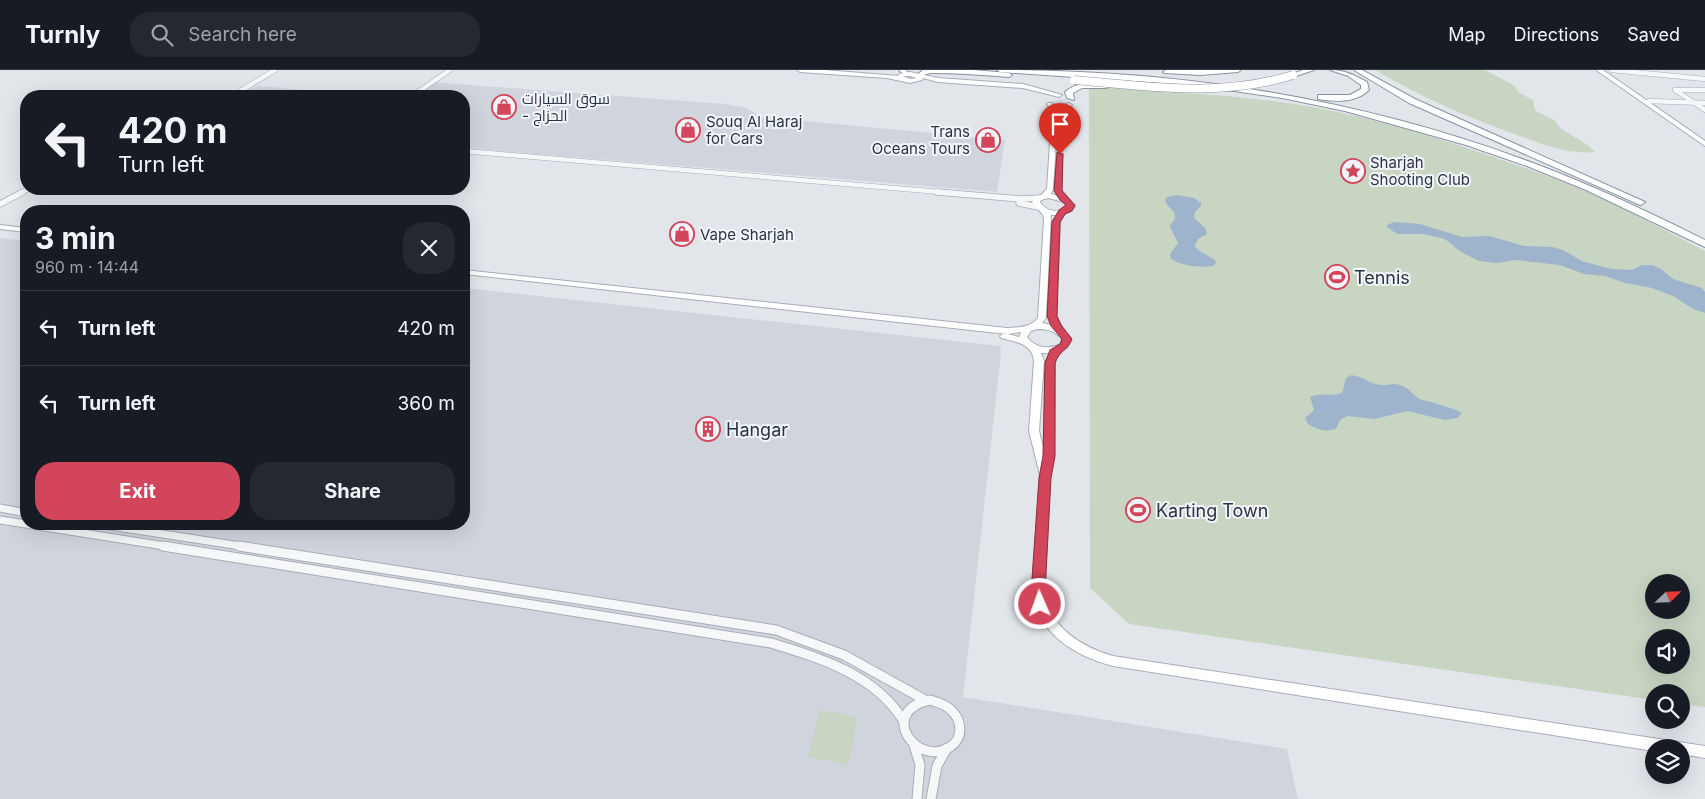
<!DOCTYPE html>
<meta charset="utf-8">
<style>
body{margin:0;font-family:Inter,Cairo,sans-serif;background:#242831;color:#f1f3f6;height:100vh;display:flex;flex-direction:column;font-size:19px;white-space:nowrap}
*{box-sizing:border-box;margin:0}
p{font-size:16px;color:#9ea1a6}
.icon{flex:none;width:28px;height:28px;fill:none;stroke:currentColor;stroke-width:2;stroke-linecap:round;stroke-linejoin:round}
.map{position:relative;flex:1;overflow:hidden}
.side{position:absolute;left:20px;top:135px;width:450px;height:325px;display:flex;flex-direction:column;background:#171b24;border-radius:20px;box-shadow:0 5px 20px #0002}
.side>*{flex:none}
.top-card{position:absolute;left:20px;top:20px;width:450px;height:105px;border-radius:20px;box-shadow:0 5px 20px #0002;background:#171b24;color:#f1f3f6;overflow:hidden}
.needle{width:32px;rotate:67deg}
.buttons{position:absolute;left:1645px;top:504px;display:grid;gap:10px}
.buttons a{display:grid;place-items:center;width:45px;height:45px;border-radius:50%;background:#171b24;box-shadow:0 5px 20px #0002;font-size:25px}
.pin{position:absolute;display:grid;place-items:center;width:42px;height:42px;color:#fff;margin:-51px -21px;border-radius:50% 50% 50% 0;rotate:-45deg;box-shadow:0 0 5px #0007}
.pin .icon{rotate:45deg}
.me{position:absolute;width:55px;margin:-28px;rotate:358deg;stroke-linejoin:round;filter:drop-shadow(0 0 4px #0008)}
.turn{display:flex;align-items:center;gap:18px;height:105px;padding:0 15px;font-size:22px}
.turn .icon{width:65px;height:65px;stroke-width:2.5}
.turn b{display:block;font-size:35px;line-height:42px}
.round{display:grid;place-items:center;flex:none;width:52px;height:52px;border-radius:20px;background:#242831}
.headline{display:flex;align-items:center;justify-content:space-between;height:85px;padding:0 15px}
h1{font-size:30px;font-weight:700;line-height:38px}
.action{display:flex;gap:10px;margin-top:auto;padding:10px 15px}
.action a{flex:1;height:58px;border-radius:20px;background:#d3455b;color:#fff;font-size:20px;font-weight:700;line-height:58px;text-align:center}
.action a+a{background:#242831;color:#f1f3f6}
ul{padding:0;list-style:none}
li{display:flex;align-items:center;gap:15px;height:75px;padding:0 15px;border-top:1px solid #363941}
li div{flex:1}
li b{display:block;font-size:19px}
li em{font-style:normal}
header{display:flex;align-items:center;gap:30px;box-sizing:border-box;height:70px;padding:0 25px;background:#171b24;border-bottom:1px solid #363941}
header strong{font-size:24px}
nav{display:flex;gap:28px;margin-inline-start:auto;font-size:18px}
.search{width:350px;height:45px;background:#242831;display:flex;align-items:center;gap:12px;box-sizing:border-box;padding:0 18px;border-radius:20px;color:#9ea1a6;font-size:19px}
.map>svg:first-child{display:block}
.built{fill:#d0d5dd}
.green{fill:#c8d5c3;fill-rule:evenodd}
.water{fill:#9db4cc}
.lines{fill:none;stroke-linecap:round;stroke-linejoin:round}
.street-far3-casing{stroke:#a7adb6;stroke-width:5.5}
.street-far2-casing{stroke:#a7adb6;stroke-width:7}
.street-far1-casing{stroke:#a7adb6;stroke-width:9}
.street-casing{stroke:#a7adb6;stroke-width:11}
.secondary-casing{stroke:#a7adb6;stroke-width:2}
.highway-casing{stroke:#8993a2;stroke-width:2}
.street-far3{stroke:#f5f7f9;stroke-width:4.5}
.street-far2{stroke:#f5f7f9;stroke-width:5.5}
.street-far1{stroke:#f5f7f9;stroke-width:7}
.street{stroke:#f5f7f9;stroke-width:9}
.secondary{fill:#fff;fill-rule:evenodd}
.highway{fill:#fff;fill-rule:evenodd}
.highway-bridge-casing{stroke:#8993a2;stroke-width:9;stroke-linecap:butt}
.highway-bridge{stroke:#fff;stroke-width:8}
.route{fill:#d3455b;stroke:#892d3b}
.labels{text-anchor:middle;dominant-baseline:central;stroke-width:4;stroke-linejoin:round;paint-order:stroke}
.far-poi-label{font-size:15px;fill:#2a3344;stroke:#f2f5f8;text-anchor:start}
.poi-label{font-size:18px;fill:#2a3344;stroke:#f2f5f8;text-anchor:start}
</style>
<header>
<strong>Turnly</strong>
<div class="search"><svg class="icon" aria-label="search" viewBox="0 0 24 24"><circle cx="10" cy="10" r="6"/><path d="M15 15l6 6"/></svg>Search here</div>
<nav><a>Map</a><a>Directions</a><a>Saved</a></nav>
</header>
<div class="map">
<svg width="1705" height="729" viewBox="0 0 1705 729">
<rect width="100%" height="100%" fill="#e2e6eb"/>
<g class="built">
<polygon points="430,12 725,34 746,38 762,47 1005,70 997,122 464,78 464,26 410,26"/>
<polygon points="257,16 382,26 238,26"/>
<polygon points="0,168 26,171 26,454 464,454 464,218 1000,276 1001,283 963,627 1287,679 1298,729 0,729"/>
</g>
<g class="green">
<path d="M1375,0H1485L1515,16L1518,22L1534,31V37L1536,41L1554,50L1560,58L1589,76L1595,82C1568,85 1542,74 1517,65C1467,47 1421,27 1375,0Z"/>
<path d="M1099,17C1159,21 1220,24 1279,32C1352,41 1423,63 1491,86C1531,100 1570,113 1607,131C1640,147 1673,164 1705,181V637L1681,634V622H1654V630L1129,554L1090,518L1089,19ZM1654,512H1681V540H1654ZM1654,568H1681V595H1654Z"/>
<polygon points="820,640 858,647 848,694 808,687"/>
</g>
<g class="water">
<path d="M1177,125L1194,128L1201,133V136L1195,142L1194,148L1206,159L1207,164L1198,169L1195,176L1198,180L1215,190L1216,193L1214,196C1202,198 1181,196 1171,189L1170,184L1178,173L1170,157C1170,153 1175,151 1175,147C1176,140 1166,137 1165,130L1167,127Z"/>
<polygon points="1394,152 1420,154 1462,167 1489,166 1524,176 1553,177 1563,180 1582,191 1611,199 1632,200 1642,195 1652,195 1661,199 1673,209 1702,218 1705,222 1705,243 1693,239 1673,226 1652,218 1625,213 1605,206 1584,204 1560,195 1516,190 1497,193 1479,191 1461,182 1445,169 1424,164 1397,164 1387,157 1387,155"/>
<path d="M1351,305C1362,306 1373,316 1385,315C1390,315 1394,313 1400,315C1409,317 1414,327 1422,330C1429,331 1458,340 1462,343L1457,348L1445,350L1407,341L1375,349L1347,346L1340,350L1336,359C1325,362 1317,360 1308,354L1305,348L1314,340L1310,327C1321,322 1332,327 1342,323L1346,308Z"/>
</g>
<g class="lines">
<defs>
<g id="street-far3">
<polyline points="1612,0 1705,9"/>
<polyline points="1705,20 1675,20 1705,40"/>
<polyline points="232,26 275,0"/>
<polyline points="412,26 450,0"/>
<polyline points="1649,31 1705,33"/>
<polyline points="464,81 952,123"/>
<polyline points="20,123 28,119"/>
</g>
<g id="street-far2">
<polyline points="937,122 1020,129 1039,128"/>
<polyline points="1019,133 1038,137"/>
<polyline points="0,134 23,122"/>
</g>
<g id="street-far1">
<polyline points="0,438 26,443"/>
<polyline points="0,450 171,477"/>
<polyline points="98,454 247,477"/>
</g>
<g id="street">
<path d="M163,476L771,573C820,588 874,604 903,650"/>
<polyline points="239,476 776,560 844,585 925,630"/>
<path d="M930,630C937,632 945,634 951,640C962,650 964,668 950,677C916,698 877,641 930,630Z"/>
<polyline points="914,675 920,695 917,729"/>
<polyline points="931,729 937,696 947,678"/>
</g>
<g id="secondary">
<path d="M797,0H824L898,6L899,4L910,2L938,8L1023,14L1062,25L1059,27L1023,18L938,12L923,8L922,10L910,13L887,8L800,2ZM903,6H910L917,8L910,9Z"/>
<polygon points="1596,0 1603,0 1705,71 1705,76"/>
<path d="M1048,33H1052L1058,42L1053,119L1051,124L1058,126L1055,119L1058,43L1061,37L1069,33L1072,35L1066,39L1064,43L1061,119L1075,137L1065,143L1060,152L1056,246L1063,259L1071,269L1068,277C1060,281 1057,284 1055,293L1054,386L1050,408L1044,523C1050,557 1081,577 1113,586L1705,676V688L1681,684V678H1654V681L1113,596C1075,586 1039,564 1032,523L1040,405L1029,361L1034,291C1032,273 1016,272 1001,268L1000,266L1004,263L1019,267L1021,262L1007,264L464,204V200L1007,258C1019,257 1030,258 1038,248L1044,150L1043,145L1032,132L1036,126H1040L1047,119L1052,42L1047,34ZM1048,128L1064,132L1067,137C1057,143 1047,142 1040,132L1041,130ZM1051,145H1057L1052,152L1048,246L1052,255L1042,253L1046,248ZM1037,259C1048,259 1055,261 1062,269L1061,274C1049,280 1035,278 1027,267L1031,261ZM1041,283H1050L1045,293L1044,381L1039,361L1044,291Z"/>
<polygon points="0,155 26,158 26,162 0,159"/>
</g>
<g id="highway">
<polygon points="899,0 906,0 909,4 904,5"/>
<path d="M923,0H973L1009,3L1012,5L1009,7C983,5 957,3 931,3C925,3 922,8 917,7V5Z"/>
<path d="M997,0C1179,0 1361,28 1533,93C1592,115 1649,142 1705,170V177L1586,120L1527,96L1466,75L1345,41L1282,28L1192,15L1000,2Z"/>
<polygon points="1166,0 1241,0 1238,2 1200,5 1164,3 1163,2"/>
<polygon points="1303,0 1314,0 1293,7 1290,5"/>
<path d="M1330,0C1345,0 1354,5 1367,12L1369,20C1356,33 1335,32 1318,29V25H1350L1361,19V15L1348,6Z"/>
<polygon points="1354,0 1362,0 1415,29 1645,132 1641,135 1638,134 1409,33"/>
<path d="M1101,13L1110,16L1106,18H1082L1073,23L1074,30L1067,28L1065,22C1075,13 1089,13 1101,13Z"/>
</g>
</defs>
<use href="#street-far3" class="street-far3-casing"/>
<use href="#street-far2" class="street-far2-casing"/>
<use href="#street-far1" class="street-far1-casing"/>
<use href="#street" class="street-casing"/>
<use href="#secondary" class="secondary-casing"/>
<use href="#highway" class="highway-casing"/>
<use href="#street-far3" class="street-far3"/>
<use href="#street-far2" class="street-far2"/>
<use href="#street-far1" class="street-far1"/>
<use href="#street" class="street"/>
<use href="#secondary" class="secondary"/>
<use href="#highway" class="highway"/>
<defs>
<path id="highway-bridge" d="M1074,10C1148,16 1221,28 1293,5"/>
</defs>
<use href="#highway-bridge" class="highway-bridge-casing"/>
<use href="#highway-bridge" class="highway-bridge"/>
</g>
<path class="route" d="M1057,82L1063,84L1062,121L1075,135L1072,141L1065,144L1060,152L1057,246L1061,255L1072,269C1068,280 1059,281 1055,293V386L1051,408L1045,523L1047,534L1045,538L1040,539L1035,538L1031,523L1039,408L1043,386L1045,293L1050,280L1060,274L1062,269L1051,256L1047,246L1052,152L1059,140L1066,135L1060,130L1054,121Z"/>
<defs>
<symbol id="shop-ring" viewBox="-11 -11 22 22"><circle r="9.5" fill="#f2f5f8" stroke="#d3455b" stroke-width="1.5"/><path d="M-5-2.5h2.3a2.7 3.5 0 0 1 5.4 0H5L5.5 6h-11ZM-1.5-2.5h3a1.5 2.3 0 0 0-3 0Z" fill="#d3455b"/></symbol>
<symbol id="sight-ring" viewBox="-11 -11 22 22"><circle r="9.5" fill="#f2f5f8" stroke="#d3455b" stroke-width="1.5"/><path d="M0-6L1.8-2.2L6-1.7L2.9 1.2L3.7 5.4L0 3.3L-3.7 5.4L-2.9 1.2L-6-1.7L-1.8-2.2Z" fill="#d3455b"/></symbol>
<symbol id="stadium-ring" viewBox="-11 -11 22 22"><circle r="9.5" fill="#f2f5f8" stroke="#d3455b" stroke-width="1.5"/><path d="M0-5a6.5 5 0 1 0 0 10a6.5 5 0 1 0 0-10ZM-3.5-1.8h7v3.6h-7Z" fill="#d3455b"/></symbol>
<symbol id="building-ring" viewBox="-11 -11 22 22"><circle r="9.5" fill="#f2f5f8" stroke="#d3455b" stroke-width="1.5"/><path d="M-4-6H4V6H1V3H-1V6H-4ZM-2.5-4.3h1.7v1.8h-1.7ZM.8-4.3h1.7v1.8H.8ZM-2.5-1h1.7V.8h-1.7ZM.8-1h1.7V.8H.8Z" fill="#d3455b"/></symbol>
</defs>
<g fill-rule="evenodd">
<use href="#shop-ring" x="490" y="23" width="28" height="28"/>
<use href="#shop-ring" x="674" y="46" width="28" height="28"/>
<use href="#shop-ring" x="974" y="56" width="28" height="28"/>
<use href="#sight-ring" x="1339" y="87" width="28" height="28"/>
<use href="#shop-ring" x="668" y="150" width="28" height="28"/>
<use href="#stadium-ring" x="1323" y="193" width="28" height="28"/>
<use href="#building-ring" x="694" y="345" width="28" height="28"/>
<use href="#stadium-ring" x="1124" y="426" width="28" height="28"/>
</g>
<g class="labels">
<g class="far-poi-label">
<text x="522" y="28">سوق السيارات<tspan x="522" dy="17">- الحزاج</tspan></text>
<text x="706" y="51">Souq Al Haraj<tspan x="706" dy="17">for Cars</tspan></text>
<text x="970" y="61" text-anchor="end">Trans<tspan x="970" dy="17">Oceans Tours</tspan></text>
<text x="1370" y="92">Sharjah<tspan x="1370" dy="17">Shooting Club</tspan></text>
<text x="700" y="164">Vape Sharjah</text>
</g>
<g class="poi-label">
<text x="1354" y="207">Tennis</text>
<text x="726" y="359">Hangar</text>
<text x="1156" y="440">Karting Town</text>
</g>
</g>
</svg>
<div class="buttons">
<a><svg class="needle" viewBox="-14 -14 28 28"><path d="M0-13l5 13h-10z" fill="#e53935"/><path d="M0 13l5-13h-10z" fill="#9ea1a6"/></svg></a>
<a><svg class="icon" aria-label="sound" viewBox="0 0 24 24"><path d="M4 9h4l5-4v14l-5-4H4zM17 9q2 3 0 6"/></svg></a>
<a><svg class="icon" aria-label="search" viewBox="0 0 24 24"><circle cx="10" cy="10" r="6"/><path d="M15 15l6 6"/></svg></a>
<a><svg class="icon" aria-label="layers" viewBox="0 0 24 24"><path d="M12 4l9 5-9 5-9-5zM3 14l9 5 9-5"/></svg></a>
</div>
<div class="pin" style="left:1060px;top:84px;background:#d93025"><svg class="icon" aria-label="arrive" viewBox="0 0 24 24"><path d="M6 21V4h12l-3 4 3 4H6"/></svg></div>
<svg class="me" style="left:1040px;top:534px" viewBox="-20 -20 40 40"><circle r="17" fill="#d3455b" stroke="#fff" stroke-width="3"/><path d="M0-11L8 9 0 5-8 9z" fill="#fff"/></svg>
<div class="top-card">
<div class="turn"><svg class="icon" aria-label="left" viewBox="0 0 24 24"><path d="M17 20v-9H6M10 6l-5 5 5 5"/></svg><div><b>420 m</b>Turn left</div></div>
</div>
<section class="side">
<div class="headline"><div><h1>3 min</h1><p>960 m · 14:44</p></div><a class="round"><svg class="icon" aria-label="close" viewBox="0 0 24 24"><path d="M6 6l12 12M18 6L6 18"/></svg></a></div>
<ul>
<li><svg class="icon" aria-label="left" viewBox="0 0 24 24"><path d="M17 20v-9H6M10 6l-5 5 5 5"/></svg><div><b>Turn left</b></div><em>420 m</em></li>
<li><svg class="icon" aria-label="left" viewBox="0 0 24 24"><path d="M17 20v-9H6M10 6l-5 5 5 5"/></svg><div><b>Turn left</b></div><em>360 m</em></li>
</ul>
<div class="action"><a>Exit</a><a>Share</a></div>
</section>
</div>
